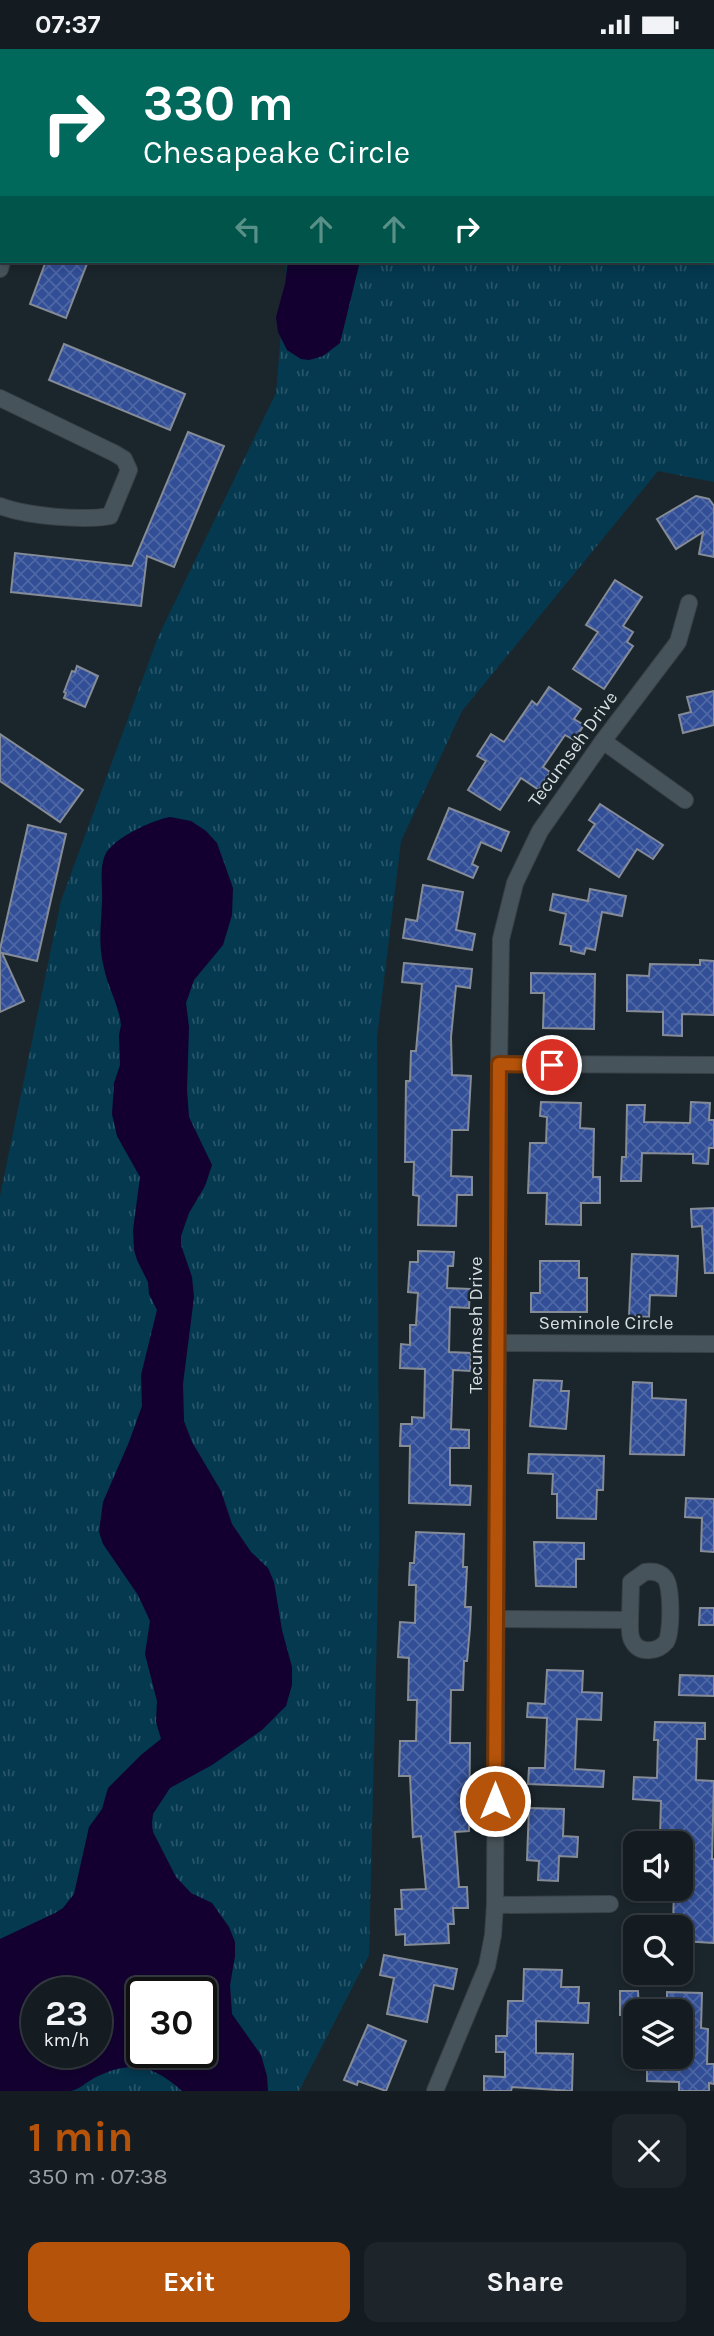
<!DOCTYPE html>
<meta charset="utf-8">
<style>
body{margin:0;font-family:Karla,sans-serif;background:#1d252a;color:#f1f3f6;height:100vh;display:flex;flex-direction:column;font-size:26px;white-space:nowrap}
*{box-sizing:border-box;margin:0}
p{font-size:23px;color:#9da1a5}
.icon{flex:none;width:38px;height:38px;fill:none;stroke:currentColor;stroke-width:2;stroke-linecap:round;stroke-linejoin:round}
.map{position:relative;height:2042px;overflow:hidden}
.sheet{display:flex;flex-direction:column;background:#141c21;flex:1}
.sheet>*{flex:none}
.top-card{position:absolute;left:0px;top:0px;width:714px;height:214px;box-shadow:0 4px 10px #0003,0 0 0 2px #333a3f;background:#00695c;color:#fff;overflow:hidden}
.tools{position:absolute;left:623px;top:1782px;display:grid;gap:14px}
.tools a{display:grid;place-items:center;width:70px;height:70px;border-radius:14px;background:#141c21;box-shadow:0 4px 10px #0003,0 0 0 2px #333a3f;font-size:35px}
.speed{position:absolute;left:21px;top:1928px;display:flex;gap:14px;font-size:35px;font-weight:700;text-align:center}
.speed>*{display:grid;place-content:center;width:91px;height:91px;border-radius:50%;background:#141c21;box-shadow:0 4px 10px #0003,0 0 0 2px #333a3f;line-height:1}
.speed small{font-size:18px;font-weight:400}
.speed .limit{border:4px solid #111;border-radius:10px;background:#fff;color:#111}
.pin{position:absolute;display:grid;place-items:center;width:60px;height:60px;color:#fff;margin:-30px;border:4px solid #fff;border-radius:50%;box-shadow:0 2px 7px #0007}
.me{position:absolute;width:77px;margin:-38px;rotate:0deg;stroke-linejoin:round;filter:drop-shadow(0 0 5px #0008)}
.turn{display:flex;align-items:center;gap:24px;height:147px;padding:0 28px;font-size:32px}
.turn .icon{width:91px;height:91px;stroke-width:2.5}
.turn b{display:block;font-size:49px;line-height:60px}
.lanes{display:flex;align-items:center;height:66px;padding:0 28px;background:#0003;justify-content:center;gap:35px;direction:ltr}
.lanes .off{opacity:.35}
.round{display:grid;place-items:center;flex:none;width:74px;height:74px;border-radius:14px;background:#1d252a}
.summary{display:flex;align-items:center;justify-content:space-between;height:119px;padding:0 28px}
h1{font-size:42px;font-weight:700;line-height:52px;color:#b45309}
.action{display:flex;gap:14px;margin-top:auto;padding:14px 28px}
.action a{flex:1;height:80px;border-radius:14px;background:#b45309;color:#fff;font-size:28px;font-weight:700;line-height:80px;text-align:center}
.action a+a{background:#1d252a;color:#f1f3f6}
.status{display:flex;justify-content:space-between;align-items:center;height:49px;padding:0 35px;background:#141c21;direction:ltr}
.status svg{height:19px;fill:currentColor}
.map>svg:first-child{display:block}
.grass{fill:url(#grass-tufts);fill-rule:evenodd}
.water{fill:#130030;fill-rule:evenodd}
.building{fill:url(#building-cross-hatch);stroke:#858b97;stroke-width:2}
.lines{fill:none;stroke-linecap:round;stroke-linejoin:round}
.minor-casing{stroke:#384146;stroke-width:18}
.minor{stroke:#47535a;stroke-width:16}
.route-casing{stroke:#753606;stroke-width:18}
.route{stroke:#b45309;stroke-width:12}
.labels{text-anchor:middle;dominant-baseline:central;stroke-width:5;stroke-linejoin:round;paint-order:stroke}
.street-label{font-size:19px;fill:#d8dfe3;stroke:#1b262c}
</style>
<div class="status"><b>07:37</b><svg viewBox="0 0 49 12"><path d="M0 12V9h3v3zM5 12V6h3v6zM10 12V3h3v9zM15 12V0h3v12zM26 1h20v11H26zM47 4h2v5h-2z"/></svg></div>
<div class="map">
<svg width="714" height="2042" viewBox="0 0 714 2042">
<defs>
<pattern id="grass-tufts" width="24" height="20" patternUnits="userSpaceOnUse" patternTransform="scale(1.75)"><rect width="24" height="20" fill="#043950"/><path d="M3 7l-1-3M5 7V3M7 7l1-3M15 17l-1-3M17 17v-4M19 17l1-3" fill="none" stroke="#285569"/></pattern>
<pattern id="building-cross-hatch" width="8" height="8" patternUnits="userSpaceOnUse" patternTransform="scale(1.75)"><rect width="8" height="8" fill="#314e96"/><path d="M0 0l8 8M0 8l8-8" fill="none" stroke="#4e67a5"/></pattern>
</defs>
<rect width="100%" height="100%" fill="#1b262c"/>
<path class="grass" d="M318,0H714V433L658,422L462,662L401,792L377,988L379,1496L369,1906L299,2042H0V1147L61,852L158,588L276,344L287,212H712V2H317ZM37,1944H96V2004H37ZM142,1944H201V2004H142Z"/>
<g class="water">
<polygon points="288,212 360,212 340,294 323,307 309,311 301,310 287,301 278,283 276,268 285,235"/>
<path d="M170,768L191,772L206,782L217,794L233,839L232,866L223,896L194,931L186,954L189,978L187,1041L189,1068L212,1116L205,1137L189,1164L181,1187V1196L192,1228L194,1248L183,1335L184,1372L192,1393L221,1442L232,1475L251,1503L268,1519L274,1533L282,1581L292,1618V1636L286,1657L262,1681L212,1716L170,1739L153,1765L152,1774L153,1783L176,1828L191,1844L212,1854L229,1878L235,1893V1907L230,1936L232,1965L261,2006L267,2027L268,2042H182C152,2015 130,2011 94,2029C87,2033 78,2041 71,2042C48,2042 23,2042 0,2042V1890L55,1864L63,1859L74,1845L89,1778L102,1760L108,1739L141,1706L161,1690L156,1673L157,1652L145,1605L150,1572L138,1546L103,1495L99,1483L103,1453L129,1393L142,1357L141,1326L157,1261L149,1245L148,1233L137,1211L134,1201L133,1181L140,1128L117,1087L112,1065L114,1034L120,1016L119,986L121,976C119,956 108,939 104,919C98,897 101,876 102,854C103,839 99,820 105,806C113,789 153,771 170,768ZM37,1944H96V2004H37ZM142,1944H201V2004H142Z"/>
</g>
<g class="building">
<polygon points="46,212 88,212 66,269 30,255"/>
<polygon points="64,295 185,345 170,381 49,331"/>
<polygon points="188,383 224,397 174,518 147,507 141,557 11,543 15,504 132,517"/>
<polygon points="696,447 709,450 714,457 714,508 699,505 703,483 676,500 657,470"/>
<polygon points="615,531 642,548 623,577 633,583 627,593 633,597 604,640 573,620 598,583 586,576"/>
<polygon points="77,617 98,627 85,658 64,649 66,644 64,643 72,622 75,623"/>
<polygon points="549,638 581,660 574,670 584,676 574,691 565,686 543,718 550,723 539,741 521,729 500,761 468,741 486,712 477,707 491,685 504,693 532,652 537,656"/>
<polygon points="714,642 714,676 683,684 679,666 691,663 687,648"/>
<polygon points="0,685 83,741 60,773 0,732"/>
<polygon points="600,755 663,796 653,810 637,800 619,828 578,801 595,775 589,771"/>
<polygon points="449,759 509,783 501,802 481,793 472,815 478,818 473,829 428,810"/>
<polygon points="28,776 66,785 37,912 2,904 24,952 0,963 0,900"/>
<polygon points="423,836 463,843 456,881 475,885 472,901 403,889 406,870 417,872"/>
<polygon points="590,840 626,847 622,867 602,863 595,901 586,899 584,905 571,902 571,897 560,895 566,865 550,861 553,845 588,852"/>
<polygon points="700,911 714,912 714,966 682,965 682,987 663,986 663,963 627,962 627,926 649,927 650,915 700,916"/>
<polygon points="404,914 472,920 470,939 456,937 451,988 452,1026 471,1027 468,1081 452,1081 451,1127 472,1128 472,1146 457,1146 456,1177 418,1176 419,1147 413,1146 414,1113 405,1113 406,1032 410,1032 411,1002 416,1002 422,935 402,933"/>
<polygon points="531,924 595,925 594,980 543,979 544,944 531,944"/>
<polygon points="541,1053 581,1054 580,1079 594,1080 593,1128 600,1128 600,1154 581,1154 581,1176 546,1175 547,1144 528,1144 530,1094 546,1094 547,1068 540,1067"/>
<polygon points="691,1053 710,1054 709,1071 714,1071 714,1099 709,1099 708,1115 693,1114 693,1105 642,1104 641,1132 621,1132 622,1108 626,1108 627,1056 645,1056 644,1073 690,1074"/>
<polygon points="714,1159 714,1224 705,1224 702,1177 692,1178 691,1160"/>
<polygon points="418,1202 454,1203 453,1217 448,1217 447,1239 470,1240 469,1259 450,1258 449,1303 471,1304 470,1322 453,1321 451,1380 469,1381 469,1399 450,1399 450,1436 471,1437 470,1456 409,1454 410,1397 400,1397 401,1375 412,1375 412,1368 424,1369 425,1320 400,1319 401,1295 410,1296 410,1276 416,1276 418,1244 408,1243 410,1213 418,1213"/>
<polygon points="632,1205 678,1207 676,1247 650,1246 649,1268 629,1267"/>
<polygon points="540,1212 579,1212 579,1229 587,1229 587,1263 531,1263 531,1244 540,1244"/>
<polygon points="534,1331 562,1332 561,1342 569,1342 566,1380 530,1377"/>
<polygon points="633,1333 652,1334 652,1349 686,1351 684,1406 630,1405"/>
<polygon points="529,1405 604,1407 603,1441 597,1441 596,1470 557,1469 557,1445 552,1445 553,1425 528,1424"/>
<polygon points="686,1449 714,1450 714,1503 701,1502 702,1469 685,1468"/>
<polygon points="416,1483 464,1485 463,1518 467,1518 465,1558 471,1558 470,1579 467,1612 464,1612 463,1641 451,1641 450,1694 470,1694 469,1782 455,1783 459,1838 467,1838 468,1859 453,1859 454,1875 448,1875 449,1894 405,1896 405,1885 396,1886 395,1860 402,1860 401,1841 426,1840 421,1787 413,1788 410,1727 399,1727 400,1692 416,1692 417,1651 408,1651 409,1609 398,1608 400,1573 415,1574 416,1536 409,1536 410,1514 414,1514"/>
<polygon points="534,1493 584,1494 584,1510 576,1510 576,1538 536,1537"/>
<polygon points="700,1559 714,1559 714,1576 699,1576"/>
<polygon points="547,1621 583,1622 582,1643 602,1644 601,1671 577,1670 575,1720 604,1722 603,1738 528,1735 529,1719 545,1719 547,1669 527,1668 528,1654 545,1655"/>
<polygon points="680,1626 714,1627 714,1647 679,1646"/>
<polygon points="655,1673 705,1674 705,1690 697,1690 696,1731 714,1732 712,1810 714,1810 714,1894 681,1892 681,1878 673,1878 674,1839 681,1839 681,1788 660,1787 661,1752 633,1750 634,1728 657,1729 658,1691 654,1691"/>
<polygon points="529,1759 564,1760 563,1787 578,1788 577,1808 559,1807 558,1832 538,1831 539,1812 527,1811"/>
<polygon points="384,1906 457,1920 453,1940 434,1936 427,1973 387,1965 394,1929 380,1926"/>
<polygon points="524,1920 562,1921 561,1938 579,1938 578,1954 589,1954 588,1974 536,1972 536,2004 573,2005 572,2042 512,2038 511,2042 484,2042 484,2027 505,2028 505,2003 496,2003 496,1987 507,1987 508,1952 523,1952"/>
<polygon points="620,1942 638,1942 639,1962 635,1962 635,1966 620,1966"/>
<polygon points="667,1943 702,1944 701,1979 708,1980 707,2015 714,2015 714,2035 709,2034 709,2042 679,2042 679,2033 647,2032 647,2013 681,2014 681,1962 667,1962"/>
<polygon points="368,1976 406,1992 386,2042 358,2032 357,2036 344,2031"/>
</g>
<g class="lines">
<defs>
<g id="minor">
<polyline points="33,2 34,0"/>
<polyline points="79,2 80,0"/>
<polyline points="226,2 226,0"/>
<polyline points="0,8 2,9"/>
<polyline points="0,66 2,62"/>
<polyline points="0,220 2,212"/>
<path d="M0,349L114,404L124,410L129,421L110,467C82,472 26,467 0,457"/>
<polyline points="603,692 685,751"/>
<polyline points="499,1015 714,1016"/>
<polyline points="497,1294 714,1295"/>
<path d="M496,1570L630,1571L631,1533L645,1523C652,1522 660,1523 665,1529C672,1536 672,1585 666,1593C658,1603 640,1605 633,1593C629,1587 630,1578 630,1571"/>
<polyline points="495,1856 610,1855"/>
<polyline points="435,2042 487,1917 493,1886 495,1856 499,1015 501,890 515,834 540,782 603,692 678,593 689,554"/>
</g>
</defs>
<use href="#minor" class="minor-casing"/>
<use href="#minor" class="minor"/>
</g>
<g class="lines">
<defs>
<polyline id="route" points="495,1752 499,1015 552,1016"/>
</defs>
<use href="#route" class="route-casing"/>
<use href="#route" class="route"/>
</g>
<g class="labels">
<g class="street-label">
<text transform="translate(573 700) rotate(-54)">Tecumseh Drive</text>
<text x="606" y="1274">Seminole Circle</text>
<text transform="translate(476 1276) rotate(-90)">Tecumseh Drive</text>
</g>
</g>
</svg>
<div class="tools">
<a><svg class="icon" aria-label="sound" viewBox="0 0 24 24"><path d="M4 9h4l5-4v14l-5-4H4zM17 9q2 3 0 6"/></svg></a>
<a><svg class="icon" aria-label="search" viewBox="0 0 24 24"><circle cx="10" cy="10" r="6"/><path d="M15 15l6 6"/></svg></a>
<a><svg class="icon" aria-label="layers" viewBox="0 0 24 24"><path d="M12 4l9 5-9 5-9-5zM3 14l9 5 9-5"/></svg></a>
</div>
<div class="speed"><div>23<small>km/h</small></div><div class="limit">30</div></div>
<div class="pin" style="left:552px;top:1016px;background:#d93025"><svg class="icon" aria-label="arrive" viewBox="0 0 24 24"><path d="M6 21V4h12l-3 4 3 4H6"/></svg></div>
<svg class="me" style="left:495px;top:1752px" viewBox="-20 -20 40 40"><circle r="17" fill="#b45309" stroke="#fff" stroke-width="3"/><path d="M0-11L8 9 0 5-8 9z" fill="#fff"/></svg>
<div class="top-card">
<div class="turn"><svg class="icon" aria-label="right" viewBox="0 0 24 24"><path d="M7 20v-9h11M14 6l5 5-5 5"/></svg><div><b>330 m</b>Chesapeake Circle</div></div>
<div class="lanes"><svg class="icon off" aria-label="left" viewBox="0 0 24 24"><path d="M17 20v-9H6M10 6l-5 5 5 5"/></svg><svg class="icon off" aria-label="ahead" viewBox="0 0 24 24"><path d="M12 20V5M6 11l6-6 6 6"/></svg><svg class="icon off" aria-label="ahead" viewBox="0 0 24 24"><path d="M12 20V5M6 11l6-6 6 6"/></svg><svg class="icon" aria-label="right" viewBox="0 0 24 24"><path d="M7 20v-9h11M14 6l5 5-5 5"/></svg></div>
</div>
</div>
<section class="sheet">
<div class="summary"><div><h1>1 min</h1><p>350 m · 07:38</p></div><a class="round"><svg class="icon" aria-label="close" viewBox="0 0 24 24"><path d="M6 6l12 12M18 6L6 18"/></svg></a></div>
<div class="action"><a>Exit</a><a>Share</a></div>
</section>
